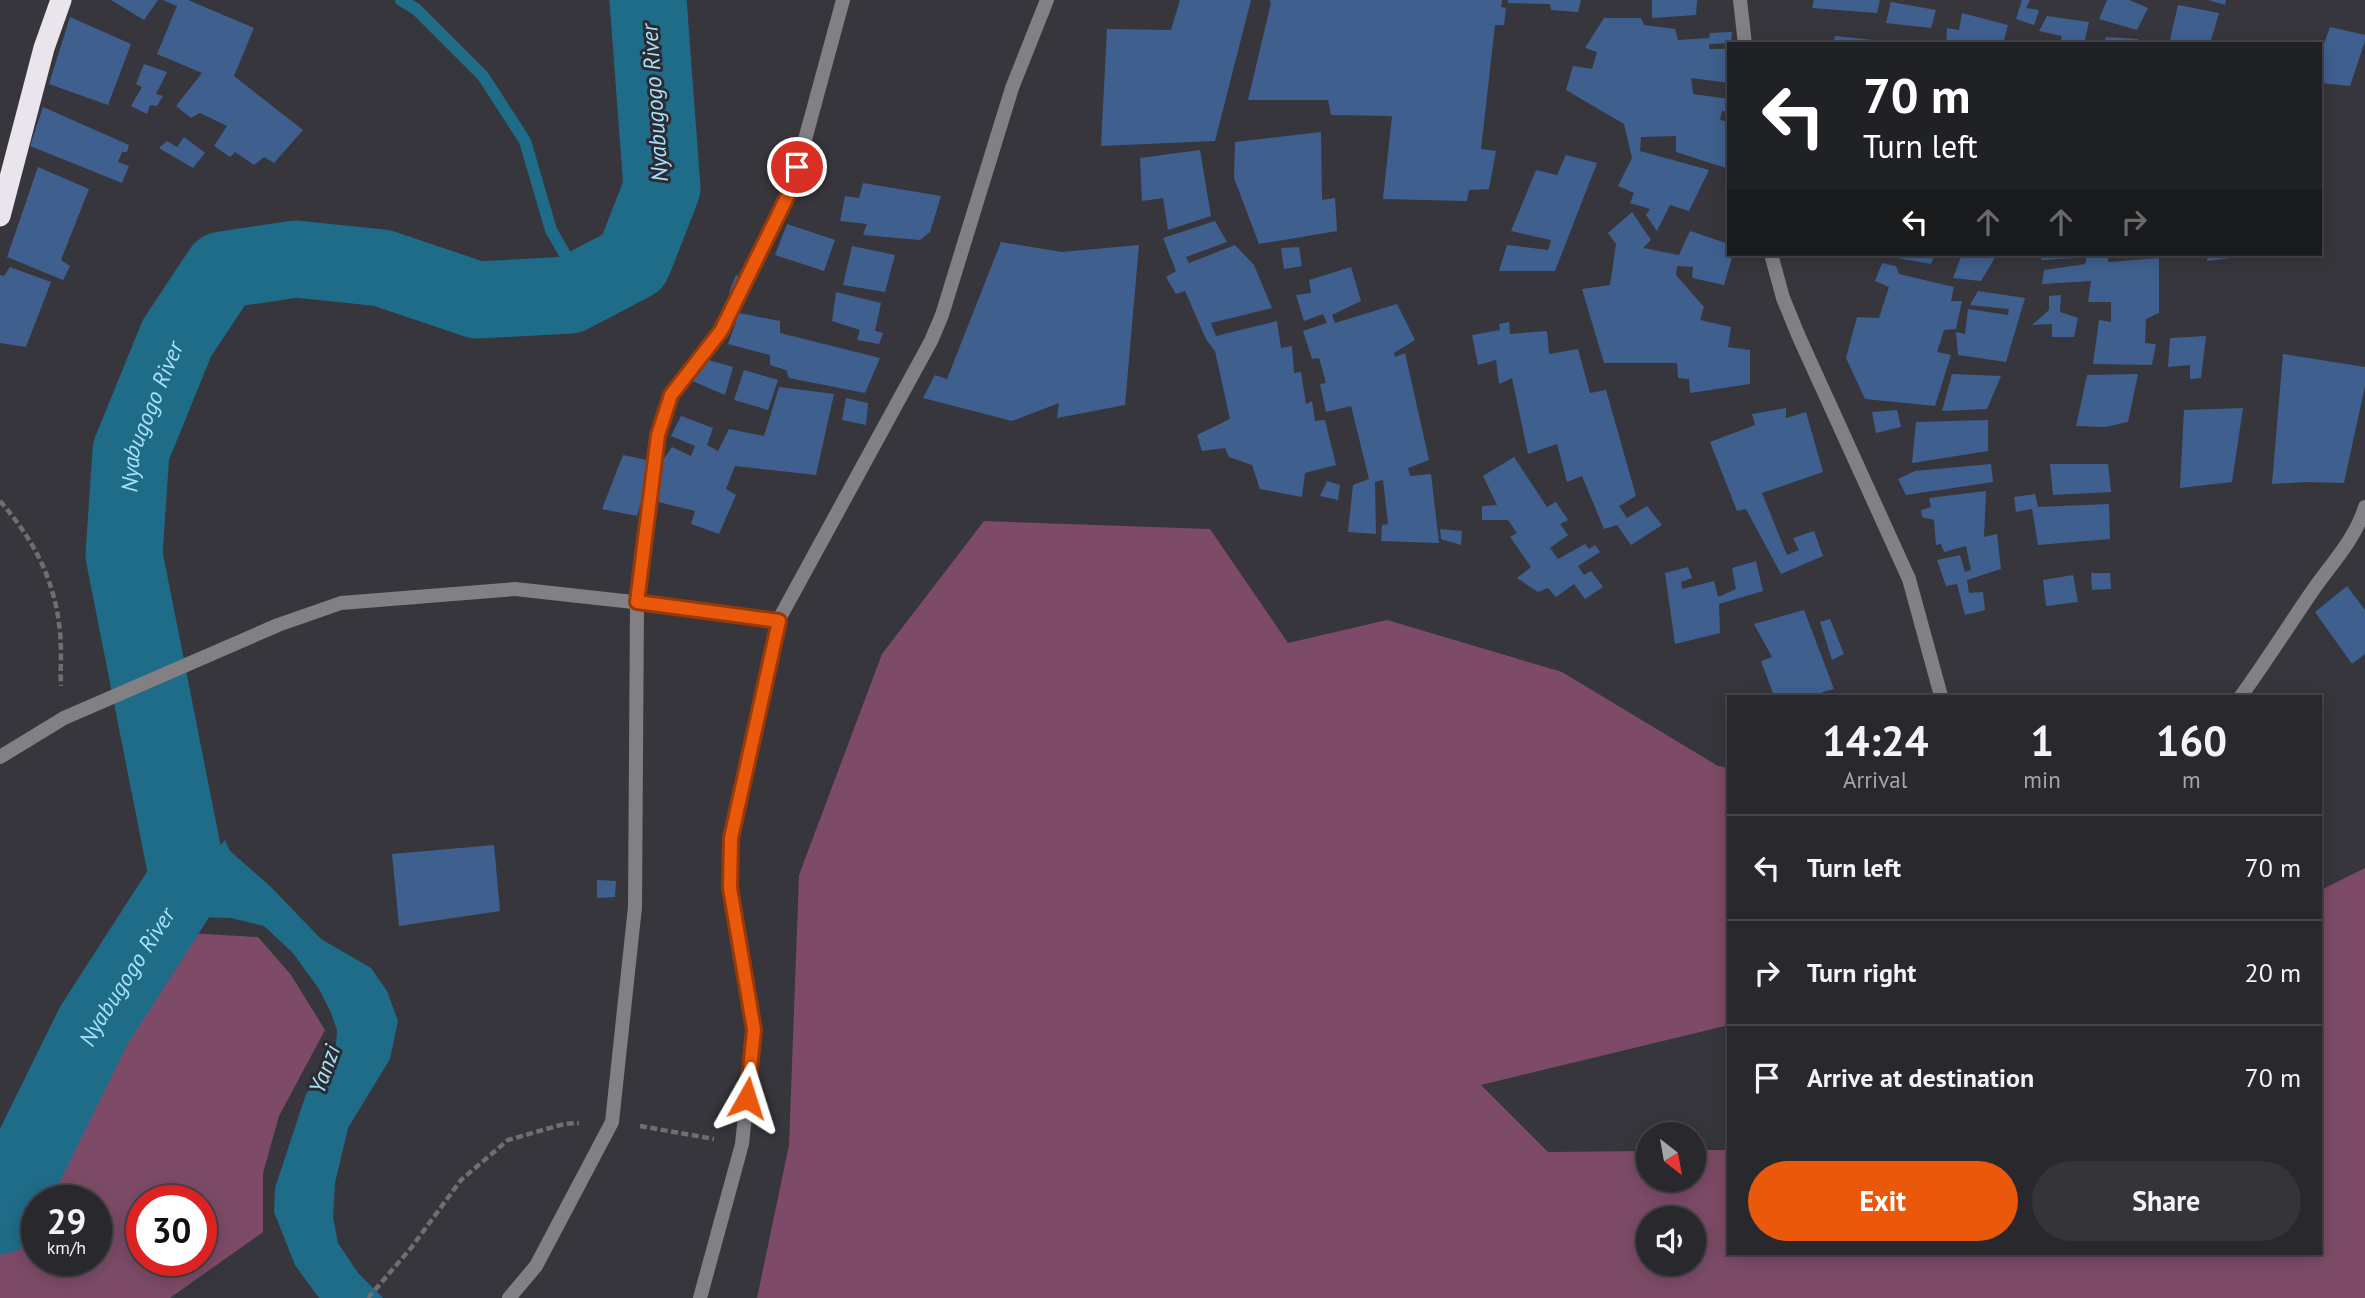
<!DOCTYPE html>
<style>
body{margin:0;font-family:"PT Sans",sans-serif;background:#343439;color:#f1f3f6;height:100vh;display:flex;flex-direction:column;font-size:26px;white-space:nowrap}
*{box-sizing:border-box;margin:0}
p{font-size:23px;color:#a5a6aa}
.icon{flex:none;width:38px;height:38px;fill:none;stroke:currentColor;stroke-width:2;stroke-linecap:round;stroke-linejoin:round}
.map{position:relative;flex:1;overflow:hidden}
.details{position:absolute;left:1727px;top:695px;width:595px;height:560px;display:flex;flex-direction:column;background:#28282d;border-radius:0px;box-shadow:0 4px 18px #0003,0 0 0 2px #444449}
.details>*{flex:none}
.hud{position:absolute;left:1727px;top:42px;width:595px;height:214px;border-radius:0px;box-shadow:0 4px 18px #0003,0 0 0 2px #444449;background:#202124;color:#fff;overflow:hidden}
.needle{width:46px;rotate:149deg}
.controls{position:absolute;left:1636px;top:1122px;display:grid;gap:14px}
.controls a{display:grid;place-items:center;width:70px;height:70px;border-radius:50%;background:#28282d;box-shadow:0 4px 18px #0003,0 0 0 2px #444449;font-size:35px}
.speed{position:absolute;left:21px;top:1185px;display:flex;gap:14px;font-size:35px;font-weight:700;text-align:center}
.speed>*{display:grid;place-content:center;width:91px;height:91px;border-radius:50%;background:#28282d;box-shadow:0 4px 18px #0003,0 0 0 2px #444449;line-height:1}
.speed small{font-size:18px;font-weight:400}
.speed .limit{border:10px solid #d22;background:#fff;color:#111}
.pin{position:absolute;display:grid;place-items:center;width:60px;height:60px;color:#fff;margin:-30px;border:4px solid #fff;border-radius:50%;box-shadow:0 2px 7px #0007}
.me{position:absolute;width:77px;margin:-38px;rotate:6deg;stroke-linejoin:round;filter:drop-shadow(0 0 5px #0008)}
.turn{display:flex;align-items:center;gap:24px;height:147px;padding:0 21px;font-size:32px}
.turn .icon{width:91px;height:91px;stroke-width:2.5}
.turn b{display:block;font-size:49px;line-height:60px}
.lanes{display:flex;align-items:center;height:66px;padding:0 21px;background:#0003;justify-content:center;gap:35px;direction:ltr}
.lanes .off{opacity:.35}
.eta{display:flex;justify-content:space-evenly;align-items:center;height:119px;text-align:center}
.eta b{font-size:42px;font-weight:700;line-height:49px}
.button{display:flex;gap:14px;margin-top:auto;padding:14px 21px}
.button a{flex:1;height:80px;border-radius:42px;background:#ea580c;color:#fff;font-size:28px;font-weight:700;line-height:80px;text-align:center}
.button a+a{background:#343439;color:#f1f3f6}
ul{padding:0;list-style:none}
li{display:flex;align-items:center;gap:21px;height:105px;padding:0 21px;border-top:2px solid #444449}
li div{flex:1}
li b{display:block;font-size:26px}
li em{font-style:normal}
.map>svg:first-child{display:block}
.green{fill:#7d4b67;fill-rule:evenodd}
.water{fill:#1f6c89}
.lines{fill:none;stroke-linecap:round;stroke-linejoin:round}
.stream{stroke:#1f6c89;stroke-width:12}
.river{stroke:#1f6c89;stroke-width:77}
.building{fill:#3f608f}
.path{stroke:#6e6e73;stroke-width:4.5;stroke-dasharray:7 3.5;stroke-linecap:butt}
.street{stroke:#828083;stroke-width:14}
.highway{stroke:#eae5ec;stroke-width:21}
.route-casing{stroke:#983908;stroke-width:18}
.route{stroke:#ea580c;stroke-width:12}
.labels{text-anchor:middle;dominant-baseline:central;stroke-width:6;stroke-linejoin:round;paint-order:stroke}
.water-label{font-size:23px;font-style:italic;fill:#a7e1fb;stroke:#2c2b32}
</style>
<div class="map">
<svg width="2365" height="1298" viewBox="0 0 2365 1298">
<rect width="100%" height="100%" fill="#36363c"/>
<g class="green">
<path d="M984,521L1210,529L1288,643L1387,620L1562,672L1718,766L1729,768V1025L1481,1085L1548,1152L1648,1151V1180H1694V1150H1729V1253H2320L2321,890L2365,868V1298H757L789,1145L799,875L882,654ZM1648,1218H1694V1264H1648Z"/>
<path d="M172,932L258,937L291,975L325,1030L279,1116L263,1173V1232L170,1298H0V1249L126,998ZM37,1200H96V1260H37ZM142,1200H201V1260H142Z"/>
</g>
<polygon class="water" points="225,840 230,851 271,887 321,939 371,968 387,991 398,1021 390,1059 348,1128 335,1183 333,1217 338,1243 358,1273 383,1298 319,1298 295,1265 274,1212 275,1188 306,1094 330,1060 336,1045 337,1030 331,1013 319,989 293,953 264,926 231,918 194,917 188,879"/>
<g class="lines">
<polyline class="stream" points="401,0 416,9 483,76 525,141 551,230 584,288"/>
<path class="river" id="s1" d="M0,1216L94,1025L188,879L124,555L131,451L177,338L222,270L296,259L382,268L477,300L570,295L633,262L662,188L648,0"/>
</g>
<g class="building">
<polygon points="111,0 158,0 144,20"/>
<polygon points="163,0 188,0 254,28 234,76 303,130 274,163 264,157 254,165 235,152 230,157 214,146 227,126 200,113 191,118 176,106 202,73 157,54 177,6"/>
<polygon points="1180,0 1251,0 1215,141 1101,146 1107,29 1171,30"/>
<polygon points="1269,0 1502,0 1501,7 1506,8 1504,25 1495,25 1481,149 1496,151 1489,189 1469,190 1467,201 1383,199 1392,116 1331,115 1328,100 1248,100 1271,3"/>
<polygon points="1508,0 1581,0 1578,12 1551,10 1550,4 1508,3"/>
<polygon points="1652,0 1697,0 1696,15 1652,18"/>
<polygon points="1814,0 1880,0 1877,13 1812,8"/>
<polygon points="2022,0 2030,0 2026,8 2039,10 2034,25 2016,19"/>
<polygon points="2107,0 2129,0 2148,8 2137,30 2099,19"/>
<polygon points="2208,0 2226,0 2225,5"/>
<polygon points="1891,2 1936,10 1931,28 1886,23"/>
<polygon points="2178,5 2219,13 2210,44 2169,44"/>
<polygon points="1962,13 2008,25 2003,44 1946,44 1947,28 1959,30"/>
<polygon points="2047,16 2089,22 2084,44 2059,44 2062,36 2039,31"/>
<polygon points="70,17 131,44 108,105 49,84"/>
<polygon points="1604,18 1641,18 1644,25 1675,29 1678,40 1709,38 1710,33 1732,32 1731,43 1709,44 1709,49 1727,49 1725,60 1729,61 1729,83 1691,78 1693,94 1729,99 1729,111 1722,111 1720,120 1729,122 1729,169 1676,152 1676,136 1641,137 1640,151 1709,170 1689,211 1670,205 1657,231 1646,215 1650,209 1630,203 1634,193 1618,186 1632,158 1624,124 1566,90 1573,66 1592,69 1597,52 1585,48"/>
<polygon points="2330,27 2365,35 2365,41 2350,86 2320,83 2320,55"/>
<polygon points="1835,36 1884,41 1883,44 1833,44"/>
<polygon points="2106,37 2138,39 2137,44 2103,44"/>
<polygon points="144,64 167,72 156,94 163,96 157,106 150,105 147,114 131,106 142,87 136,84"/>
<polygon points="43,107 129,145 127,152 122,152 118,162 129,166 122,183 30,146"/>
<polygon points="1321,132 1322,200 1335,198 1337,231 1259,244 1234,178 1235,142"/>
<polygon points="184,137 205,153 193,168 159,148 167,141 177,147"/>
<polygon points="1200,150 1211,216 1168,230 1163,198 1142,201 1140,158"/>
<polygon points="1566,155 1597,163 1555,271 1499,271 1507,245 1548,250 1551,240 1511,231 1536,170 1557,175"/>
<polygon points="38,167 89,189 61,260 70,266 63,280 7,257"/>
<polygon points="863,183 941,196 930,232 920,240 863,235 867,224 840,221 845,196 859,198"/>
<polygon points="1632,212 1651,240 1643,248 1679,255 1690,231 1729,244 1729,254 1733,254 1724,285 1692,278 1693,267 1677,266 1676,275 1704,307 1700,320 1731,327 1728,347 1750,350 1750,384 1690,393 1689,379 1678,378 1677,363 1604,363 1582,289 1610,285 1616,244 1608,233"/>
<polygon points="1215,221 1227,242 1186,257 1189,263 1235,245 1254,265 1272,308 1211,323 1216,336 1277,321 1281,348 1292,346 1294,373 1301,372 1306,404 1312,401 1315,421 1325,420 1336,465 1305,473 1302,497 1260,489 1252,465 1229,457 1225,448 1202,451 1197,435 1230,419 1215,351 1206,339 1185,291 1176,294 1166,277 1176,271 1163,238"/>
<polygon points="787,224 835,240 824,271 775,255"/>
<polygon points="1001,242 1062,252 1139,245 1125,405 1057,418 1059,403 1012,421 923,398 935,375 947,379"/>
<polygon points="852,246 895,255 885,292 843,285"/>
<polygon points="1299,247 1302,266 1284,269 1281,248"/>
<polygon points="1898,254 1935,254 1931,264 1897,258"/>
<polygon points="1962,254 1997,254 1981,281 1953,278"/>
<polygon points="2042,254 2075,254 2075,258 2041,260"/>
<polygon points="2087,254 2108,254 2108,262 2159,258 2159,313 2146,319 2145,343 2156,344 2152,365 2093,364 2099,320 2111,322 2111,302 2088,302 2091,281 2042,284 2044,270 2085,264"/>
<polygon points="2208,254 2254,254 2254,255 2207,261"/>
<polygon points="1882,263 1896,266 1899,274 1954,287 1951,301 1962,301 1956,329 1944,330 1937,352 1951,355 1935,406 1865,399 1846,358 1857,317 1879,318 1889,287 1875,281"/>
<polygon points="10,267 51,282 26,347 0,343 0,275 4,276"/>
<polygon points="1351,267 1361,301 1332,315 1335,323 1397,304 1415,340 1394,353 1395,357 1405,353 1429,460 1408,468 1410,476 1431,474 1439,543 1381,541 1382,525 1388,524 1383,480 1375,482 1376,534 1348,532 1353,485 1369,479 1351,406 1326,412 1320,384 1326,383 1319,358 1312,359 1303,331 1327,323 1323,314 1304,321 1296,295 1311,293 1309,280"/>
<polygon points="736,275 752,282 746,299 729,292"/>
<polygon points="1978,291 2025,298 2006,362 1958,355 1956,332 1965,334 1968,309 2008,315 2009,309 1970,305"/>
<polygon points="836,292 881,303 875,331 883,333 879,344 857,340 860,330 832,321"/>
<polygon points="2061,295 2060,312 2078,318 2074,337 2052,337 2052,324 2032,325 2049,310 2049,296"/>
<polygon points="739,313 780,321 780,333 880,358 865,393 789,378 786,370 770,365 770,355 728,344"/>
<polygon points="1509,322 1510,334 1547,331 1549,354 1578,349 1590,393 1606,390 1636,496 1619,506 1627,518 1647,506 1662,525 1631,545 1617,525 1604,529 1582,476 1567,482 1557,444 1528,454 1512,378 1499,384 1496,360 1478,365 1472,335 1500,330 1499,324"/>
<polygon points="2206,336 2201,378 2190,379 2190,365 2168,367 2170,338"/>
<polygon points="2283,354 2365,367 2365,386 2344,483 2305,482 2272,484"/>
<polygon points="698,357 733,367 725,395 690,380"/>
<polygon points="744,370 778,380 768,410 734,400"/>
<polygon points="1952,374 2001,376 1987,409 1942,411"/>
<polygon points="2138,374 2128,422 2105,427 2076,426 2087,375"/>
<polygon points="779,387 834,394 816,475 735,466 726,489 736,495 719,534 691,524 695,511 642,498 637,516 602,509 623,455 661,463 672,447 691,456 695,446 671,436 681,416 713,428 707,445 718,451 729,429 764,436"/>
<polygon points="846,398 868,403 866,425 842,420"/>
<polygon points="1786,408 1786,418 1806,412 1823,472 1762,493 1787,555 1799,550 1793,538 1814,531 1823,556 1781,574 1746,509 1737,511 1710,442 1755,425 1752,414"/>
<polygon points="2243,408 2232,482 2180,488 2184,410"/>
<polygon points="1897,410 1901,427 1876,433 1872,412"/>
<polygon points="1988,420 1988,451 1912,463 1916,422"/>
<polygon points="1514,457 1547,507 1556,502 1568,520 1560,524 1568,535 1550,548 1558,559 1585,544 1589,549 1595,545 1600,552 1578,566 1584,575 1591,571 1603,587 1585,599 1574,584 1556,597 1548,588 1538,592 1517,578 1531,567 1510,537 1517,533 1508,520 1482,520 1482,506 1497,505 1483,476"/>
<polygon points="1991,464 1993,482 1906,495 1898,479 1915,471"/>
<polygon points="2050,464 2108,464 2111,492 2053,495"/>
<polygon points="1327,481 1340,485 1338,500 1320,496"/>
<polygon points="1986,491 1984,537 1997,534 2001,569 1967,580 1969,593 1983,592 1985,610 1965,615 1957,584 1946,586 1937,560 1960,555 1965,572 1971,570 1966,546 1944,552 1941,544 1936,545 1934,520 1922,517 1921,510 1931,507 1929,498"/>
<polygon points="2035,494 2038,507 2109,504 2110,539 2038,545 2032,509 2016,512 2014,497"/>
<polygon points="1440,529 1462,531 1461,545 1441,539"/>
<polygon points="1756,561 1763,591 1719,604 1720,633 1675,644 1665,573 1688,567 1692,578 1681,582 1682,589 1714,581 1718,597 1736,589 1732,568"/>
<polygon points="2091,573 2110,573 2111,589 2092,590"/>
<polygon points="2073,575 2078,602 2046,606 2043,580"/>
<polygon points="2347,586 2365,610 2365,654 2352,664 2315,612"/>
<polygon points="1804,610 1834,689 1810,696 1774,696 1761,661 1772,657 1754,624"/>
<polygon points="1830,619 1844,654 1832,660 1820,622"/>
<polygon points="494,845 500,911 399,926 392,854"/>
<polygon points="597,880 616,881 615,897 597,898"/>
</g>
<g class="lines">
<g class="path">
<path d="M0,501C34,540 55,580 60,632C62,650 60,668 61,686"/>
<polyline points="640,1126 714,1139"/>
<polyline points="368,1298 411,1248 461,1180 508,1140 564,1124 579,1123"/>
</g>
<g class="street">
<polyline points="1740,0 1745,44"/>
<polyline points="1771,254 1783,298 1799,337 1909,579 1941,696"/>
<path d="M2241,696C2265,663 2287,628 2311,593C2330,565 2355,540 2365,507"/>
<polyline points="0,757 64,718 278,625 341,603 515,589 715,611 778,621"/>
<polyline points="509,1298 536,1266 612,1122 635,907 637,602 658,435 671,395 721,331 791,191 843,0"/>
<polyline points="700,1298 742,1144 754,1030 730,888 731,837 778,621 931,341 942,315 1012,88 1047,0"/>
</g>
<polyline class="highway" points="0,216 44,48 61,0"/>
</g>
<g class="lines">
<defs>
<polyline id="route" points="747,1098 754,1030 730,888 731,838 779,621 637,602 658,435 671,395 721,331 790,191 797,167"/>
</defs>
<use href="#route" class="route-casing"/>
<use href="#route" class="route"/>
</g>
<g class="labels">
<g class="water-label">
<text transform="translate(654 103) rotate(-94)">Nyabugogo River</text>
<text stroke="none"><textPath href="#s1" startOffset="859">Nyabugogo River</textPath></text>
<text stroke="none"><textPath href="#s1" startOffset="271">Nyabugogo River</textPath></text>
<text transform="translate(324 1069) rotate(-70)">Yanzi</text>
</g>
</g>
</svg>
<div class="controls">
<a><svg class="needle" viewBox="-14 -14 28 28"><path d="M0-13l5 13h-10z" fill="#e53935"/><path d="M0 13l5-13h-10z" fill="#a5a6aa"/></svg></a>
<a><svg class="icon" aria-label="sound" viewBox="0 0 24 24"><path d="M4 9h4l5-4v14l-5-4H4zM17 9q2 3 0 6"/></svg></a>
</div>
<div class="speed"><div>29<small>km/h</small></div><div class="limit">30</div></div>
<div class="pin" style="left:797px;top:167px;background:#d93025"><svg class="icon" aria-label="arrive" viewBox="0 0 24 24"><path d="M6 21V4h12l-3 4 3 4H6"/></svg></div>
<svg class="me" style="left:747px;top:1098px" viewBox="-20 -20 40 40"><path d="M0-17L14 15 0 8-14 15z" fill="#ea580c" stroke="#fff" stroke-width="4"/></svg>
<div class="hud">
<div class="turn"><svg class="icon" aria-label="left" viewBox="0 0 24 24"><path d="M17 20v-9H6M10 6l-5 5 5 5"/></svg><div><b>70 m</b>Turn left</div></div>
<div class="lanes"><svg class="icon" aria-label="left" viewBox="0 0 24 24"><path d="M17 20v-9H6M10 6l-5 5 5 5"/></svg><svg class="icon off" aria-label="ahead" viewBox="0 0 24 24"><path d="M12 20V5M6 11l6-6 6 6"/></svg><svg class="icon off" aria-label="ahead" viewBox="0 0 24 24"><path d="M12 20V5M6 11l6-6 6 6"/></svg><svg class="icon off" aria-label="right" viewBox="0 0 24 24"><path d="M7 20v-9h11M14 6l5 5-5 5"/></svg></div>
</div>
<section class="details">
<div class="eta">
<div><b>14:24</b><p>Arrival</p></div>
<div><b>1</b><p>min</p></div>
<div><b>160</b><p>m</p></div>
</div>
<ul>
<li><svg class="icon" aria-label="left" viewBox="0 0 24 24"><path d="M17 20v-9H6M10 6l-5 5 5 5"/></svg><div><b>Turn left</b></div><em>70 m</em></li>
<li><svg class="icon" aria-label="right" viewBox="0 0 24 24"><path d="M7 20v-9h11M14 6l5 5-5 5"/></svg><div><b>Turn right</b></div><em>20 m</em></li>
<li><svg class="icon" aria-label="arrive" viewBox="0 0 24 24"><path d="M6 21V4h12l-3 4 3 4H6"/></svg><div><b>Arrive at destination</b></div><em>70 m</em></li>
</ul>
<div class="button"><a>Exit</a><a>Share</a></div>
</section>
</div>
